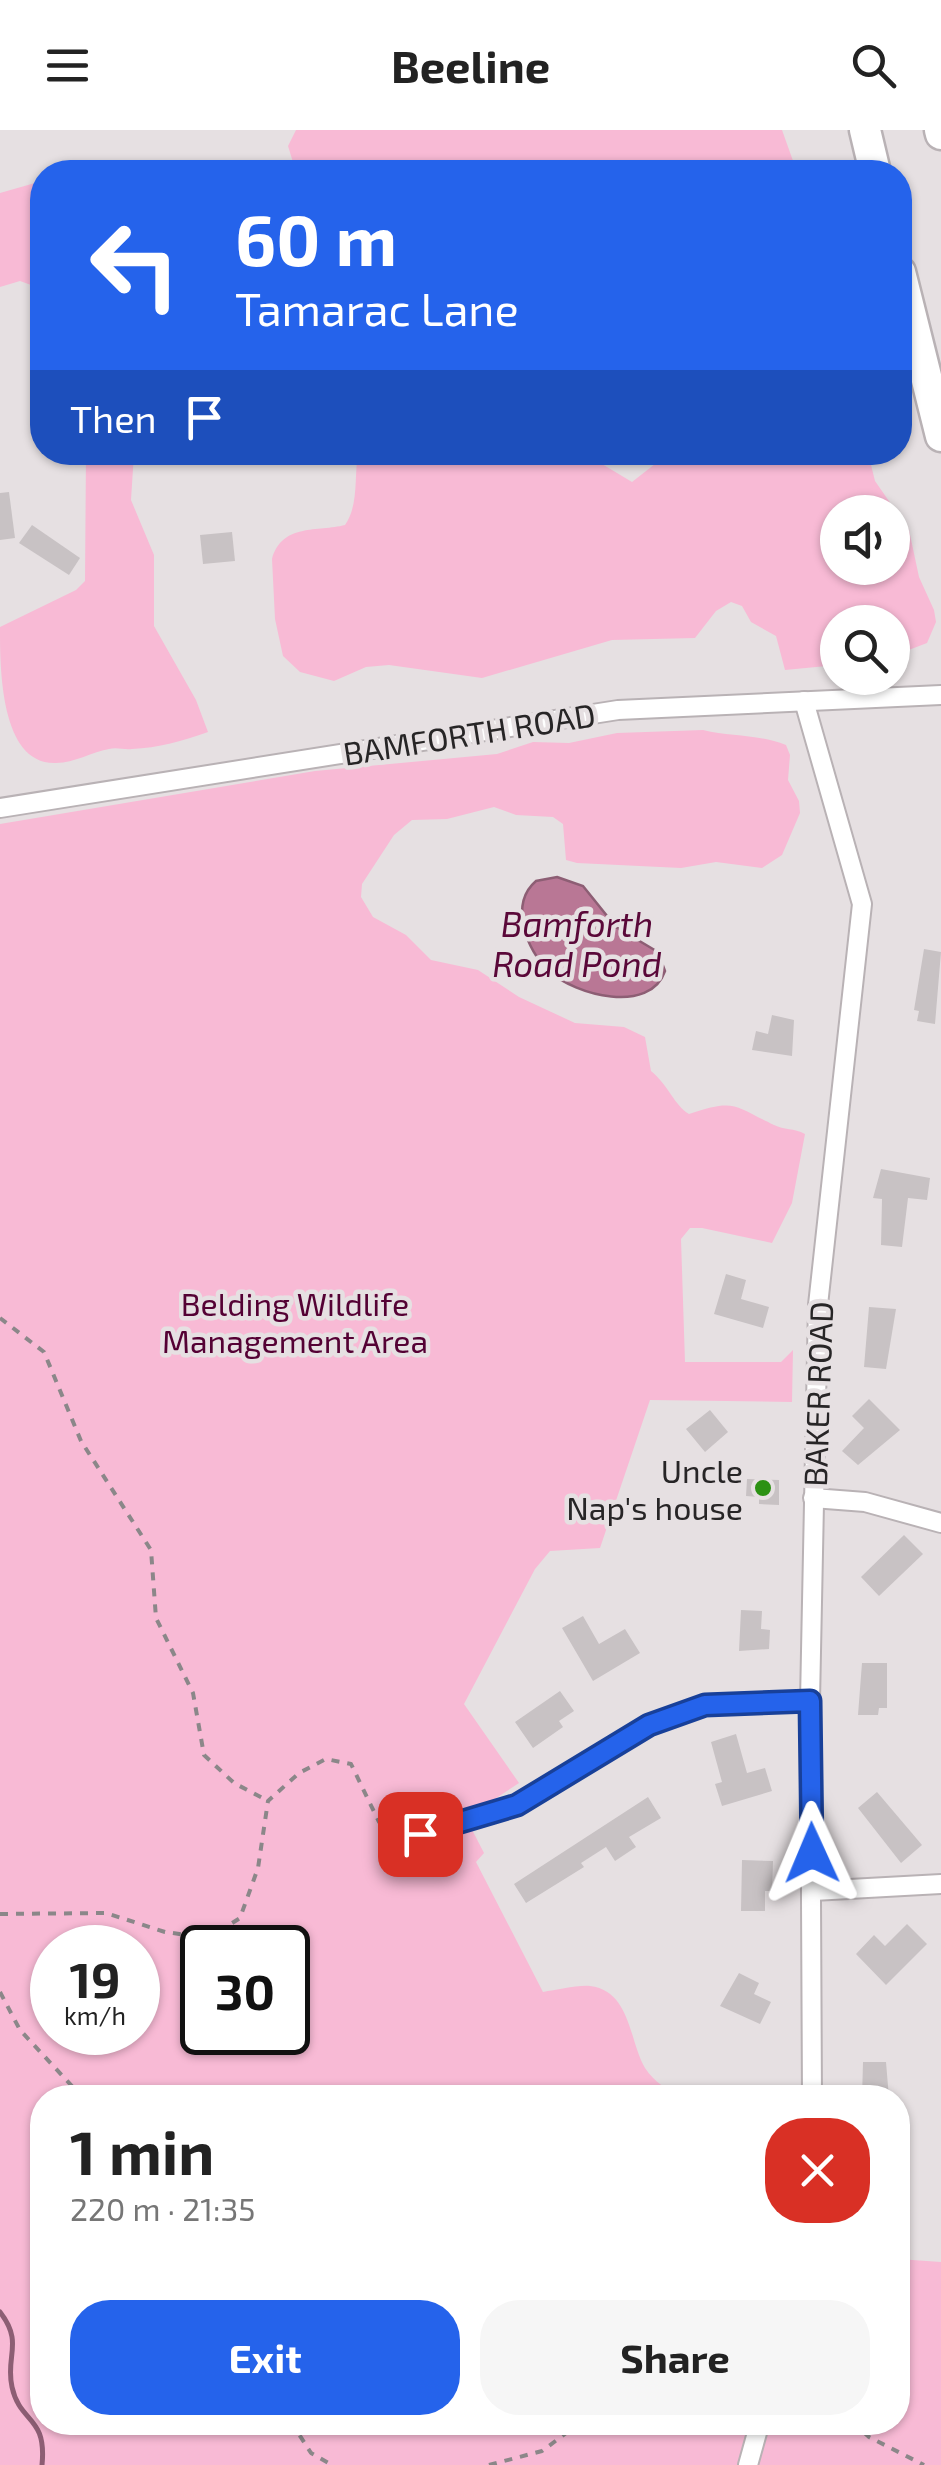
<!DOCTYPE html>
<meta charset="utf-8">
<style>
body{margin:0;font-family:"Exo 2",sans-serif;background:#f6f6f6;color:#222;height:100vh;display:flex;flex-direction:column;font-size:38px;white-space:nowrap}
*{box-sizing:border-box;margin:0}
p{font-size:32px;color:#767676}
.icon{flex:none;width:55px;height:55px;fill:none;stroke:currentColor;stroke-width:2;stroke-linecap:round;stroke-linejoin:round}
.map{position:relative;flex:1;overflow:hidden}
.side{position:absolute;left:30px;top:1955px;width:880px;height:350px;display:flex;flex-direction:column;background:#fff;border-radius:40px;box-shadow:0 2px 8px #0004}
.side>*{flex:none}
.hud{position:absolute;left:30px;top:30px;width:882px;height:305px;border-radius:40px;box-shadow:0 2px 8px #0004;background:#2563eb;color:#fff;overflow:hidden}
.buttons{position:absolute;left:820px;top:365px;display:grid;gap:20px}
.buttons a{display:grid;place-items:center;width:90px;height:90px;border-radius:50%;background:#fff;box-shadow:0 2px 8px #0004;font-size:50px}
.speed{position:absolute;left:30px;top:1795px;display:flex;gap:20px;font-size:50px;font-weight:700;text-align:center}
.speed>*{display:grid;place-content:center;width:130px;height:130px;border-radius:50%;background:#fff;box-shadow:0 2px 8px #0004;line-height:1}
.speed small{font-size:25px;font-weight:400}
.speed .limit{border:5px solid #111;border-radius:15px;background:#fff;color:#111}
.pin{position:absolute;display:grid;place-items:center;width:85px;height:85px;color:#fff;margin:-42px;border-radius:20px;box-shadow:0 5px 15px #0006}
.me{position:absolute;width:110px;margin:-55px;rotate:359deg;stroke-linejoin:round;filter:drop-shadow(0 0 8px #0008)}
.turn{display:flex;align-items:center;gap:35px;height:210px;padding:0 40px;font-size:45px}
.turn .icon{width:130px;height:130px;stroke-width:2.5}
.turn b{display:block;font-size:70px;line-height:85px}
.then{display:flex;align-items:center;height:95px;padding:0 40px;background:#0003;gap:20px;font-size:38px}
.round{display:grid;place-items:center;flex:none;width:105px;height:105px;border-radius:40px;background:#f6f6f6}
.headline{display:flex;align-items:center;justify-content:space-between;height:170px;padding:0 40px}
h1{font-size:60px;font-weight:700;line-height:75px}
.action{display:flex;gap:20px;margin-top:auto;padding:20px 40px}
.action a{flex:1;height:115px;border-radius:40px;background:#2563eb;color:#fff;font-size:40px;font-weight:700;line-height:115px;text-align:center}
.action a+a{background:#f6f6f6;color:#222}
header{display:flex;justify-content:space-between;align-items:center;height:130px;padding:0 40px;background:#fff;font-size:45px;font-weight:700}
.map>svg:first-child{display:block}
.green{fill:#f8bad5;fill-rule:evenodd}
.water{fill:#b97795;stroke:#8d5e74;stroke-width:2.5}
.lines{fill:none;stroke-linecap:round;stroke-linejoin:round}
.stream{stroke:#8d5e74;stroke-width:5}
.building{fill:#c8c2c4}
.street-casing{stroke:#b9b2b5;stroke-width:22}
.highway-casing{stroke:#b9b2b5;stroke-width:35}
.path{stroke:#8b8789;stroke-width:4;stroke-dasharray:8 8;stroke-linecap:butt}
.street{stroke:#fff;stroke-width:18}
.highway{stroke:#fff;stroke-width:30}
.route-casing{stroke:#184099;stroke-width:25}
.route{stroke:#2563eb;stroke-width:18}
.poi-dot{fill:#2c9113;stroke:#e6e0e2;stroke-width:4}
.labels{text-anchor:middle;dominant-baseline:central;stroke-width:9;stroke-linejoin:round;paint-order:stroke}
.street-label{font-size:32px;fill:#272526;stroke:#e6e0e2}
.park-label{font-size:32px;fill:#540134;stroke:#e6e0e2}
.poi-label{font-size:32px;fill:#272526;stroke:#e6e0e2;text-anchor:end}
.water-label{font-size:35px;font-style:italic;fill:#5a0839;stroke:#e6e0e2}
</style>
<header><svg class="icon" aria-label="menu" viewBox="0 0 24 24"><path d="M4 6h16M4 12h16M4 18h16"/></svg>Beeline<svg class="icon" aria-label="search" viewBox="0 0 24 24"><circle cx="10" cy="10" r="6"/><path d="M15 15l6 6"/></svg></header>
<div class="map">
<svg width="941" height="2335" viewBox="0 0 941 2335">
<rect width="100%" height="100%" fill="#e6e0e2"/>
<g class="green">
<polygon points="296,0 782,0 797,42 296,42 288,16"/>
<polygon points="42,51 42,159 20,151 0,157 0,63"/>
<path d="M86,323H134L131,370L154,425V496L196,570L208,602C183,611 158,618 132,619C124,620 117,617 109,619C91,622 75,633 56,633C0,635 0,538 0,497L76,460L85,451Z"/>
<path d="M358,323H598L602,334L632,352L669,323H868L875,351L909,400L919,447L934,480L936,492L927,513L893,526L892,492H838L837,535L785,540L776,506L751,492L742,476L731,472L716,481L695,508L612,510L482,548L389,535L366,537L334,551L300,542L283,526L275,489L272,429C282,393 318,402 345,395C359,375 354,347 358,323ZM892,382V438H838V382Z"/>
<path d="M703,600C731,607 759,604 786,615L790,625L788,650L799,671L800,683L782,725L762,738L716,732L681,738L577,733L566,730L563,694L553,687L516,685L494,677L447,689L412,690L394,705L362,754L361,767L373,787L406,805L431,830L478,840L519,867L575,893L624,897L645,907L651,941C669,956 674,975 689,984C736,968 734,976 774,995C784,1000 794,998 805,1004L792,1073L772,1113L702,1098H690L681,1109L685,1232H781L793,1220L792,1272L650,1270L600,1418L550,1421L535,1439L464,1574L519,1653L466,1688L484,1723L476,1732L543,1862C557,1860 576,1855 590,1856C631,1861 629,1911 645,1938C655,1953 666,1958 680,1967L42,1968V2292H898V2129L941,2132V2335H0V694L315,641L497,624L533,612L569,613L617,603ZM52,1818H138V1902H52ZM202,1818H288V1902H202Z"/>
</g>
<path class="water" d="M557,747L583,756L616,797L658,822L665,841C650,885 575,865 549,841C526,820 509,774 536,751Z"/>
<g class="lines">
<path class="stream" d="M0,2182C24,2213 5,2226 12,2257C20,2294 47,2285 42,2335"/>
</g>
<g class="building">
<polygon points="9,362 15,408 0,410 0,363"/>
<polygon points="32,395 80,428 69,445 19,413"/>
<polygon points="232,402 235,431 203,434 200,405"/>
<polygon points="924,819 941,822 935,894 917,891 919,881 914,880"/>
<polygon points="772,885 794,890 792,926 752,920 756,901 768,904"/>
<polygon points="881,1039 930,1048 927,1070 908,1068 902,1117 881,1115 882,1069 873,1068"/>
<polygon points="726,1144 746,1150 741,1169 769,1177 763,1198 714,1184"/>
<polygon points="869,1177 896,1179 886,1239 864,1237"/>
<polygon points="869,1269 900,1300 858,1335 842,1321 864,1298 852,1286"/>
<polygon points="710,1280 728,1302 705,1322 686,1299"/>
<polygon points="747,1349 779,1350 779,1375 759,1374 759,1367 746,1366"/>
<polygon points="904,1405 923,1424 879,1466 861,1447"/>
<polygon points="741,1480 762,1481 761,1499 770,1500 769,1519 739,1521"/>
<polygon points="583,1486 599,1514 625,1499 640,1523 593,1551 562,1498"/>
<polygon points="862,1533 887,1533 887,1578 879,1578 878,1585 858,1585"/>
<polygon points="560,1561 574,1581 559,1591 563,1597 533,1618 515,1592"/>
<polygon points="736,1604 747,1643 765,1638 772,1661 722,1676 715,1654 722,1652 711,1612"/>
<polygon points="877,1662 922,1715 901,1733 858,1678"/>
<polygon points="648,1667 661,1688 629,1707 636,1717 615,1731 606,1717 581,1733 584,1737 526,1773 514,1754"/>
<polygon points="742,1730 773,1731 772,1761 765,1761 765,1781 741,1781"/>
<polygon points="907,1794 927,1814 886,1855 856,1824 874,1805 885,1816"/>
<polygon points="739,1843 759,1853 754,1864 771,1872 760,1894 720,1876"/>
<polygon points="863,1932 886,1932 889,1968 862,1968"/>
</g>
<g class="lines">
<defs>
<g id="street">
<polyline points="804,571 862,774 818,1175 810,1571 812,1968"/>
<polyline points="0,678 618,580 941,565"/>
<polyline points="813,1368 865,1372 941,1393"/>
<polyline points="420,1704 517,1675 649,1595 705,1575 810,1571"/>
<polyline points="813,1761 941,1754"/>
<polyline points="748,2335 760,2292"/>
</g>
<g id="highway">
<polyline points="865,0 875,42"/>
<polyline points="940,0 941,4"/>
<polyline points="900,142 941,306"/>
</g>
</defs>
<use href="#street" class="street-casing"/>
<use href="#highway" class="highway-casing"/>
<g class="path">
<polyline points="0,1188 44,1222 81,1311 151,1420 156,1488 193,1563 204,1625 234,1653 268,1671"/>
<polyline points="0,1784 106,1783 165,1802 209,1808 240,1788 258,1738 268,1671 299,1643 326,1629 351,1634 379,1692 407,1700"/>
<polyline points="0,1862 20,1900 83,1968"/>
<polyline points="291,2292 311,2323 332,2335"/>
<polyline points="852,2292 869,2307 924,2335"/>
<polyline points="489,2335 542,2321 581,2292"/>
</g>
<use href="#street" class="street"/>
<use href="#highway" class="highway"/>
</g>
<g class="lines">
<defs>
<polyline id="route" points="420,1704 517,1675 649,1595 705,1575 810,1571 812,1723"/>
</defs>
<use href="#route" class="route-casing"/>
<use href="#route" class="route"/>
</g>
<circle class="poi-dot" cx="763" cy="1358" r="10"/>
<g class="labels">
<g class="street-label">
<text transform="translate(469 603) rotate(-9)">BAMFORTH ROAD</text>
<text transform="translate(817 1264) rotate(-88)">BAKER ROAD</text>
</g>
<g class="park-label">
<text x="295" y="1173">Belding Wildlife<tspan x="295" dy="37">Management Area</tspan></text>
</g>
<g class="poi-label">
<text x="743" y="1340">Uncle<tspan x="743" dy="37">Nap's house</tspan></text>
</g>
<g class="water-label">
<text x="577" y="793">Bamforth<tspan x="577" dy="40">Road Pond</tspan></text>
</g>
</g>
</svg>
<div class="buttons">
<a><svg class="icon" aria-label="sound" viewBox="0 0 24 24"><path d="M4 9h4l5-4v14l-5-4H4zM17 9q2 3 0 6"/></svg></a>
<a><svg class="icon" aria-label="search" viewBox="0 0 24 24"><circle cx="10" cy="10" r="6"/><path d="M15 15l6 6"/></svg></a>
</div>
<div class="speed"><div>19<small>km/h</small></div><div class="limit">30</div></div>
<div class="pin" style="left:420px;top:1704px;background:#d93025"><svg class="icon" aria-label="arrive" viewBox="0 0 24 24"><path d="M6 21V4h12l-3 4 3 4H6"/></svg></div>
<svg class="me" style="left:812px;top:1723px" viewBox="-20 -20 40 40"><path d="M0-17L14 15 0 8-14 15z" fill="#2563eb" stroke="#fff" stroke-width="4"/></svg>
<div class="hud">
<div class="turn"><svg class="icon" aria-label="left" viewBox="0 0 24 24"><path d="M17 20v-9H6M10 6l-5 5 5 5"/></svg><div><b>60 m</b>Tamarac Lane</div></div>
<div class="then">Then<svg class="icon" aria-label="arrive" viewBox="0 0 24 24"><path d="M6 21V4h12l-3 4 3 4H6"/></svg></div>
</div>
<section class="side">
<div class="headline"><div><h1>1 min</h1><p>220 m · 21:35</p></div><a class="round" style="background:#d93025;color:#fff"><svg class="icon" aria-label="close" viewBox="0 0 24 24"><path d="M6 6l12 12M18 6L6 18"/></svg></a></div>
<div class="action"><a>Exit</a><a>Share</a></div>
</section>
</div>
